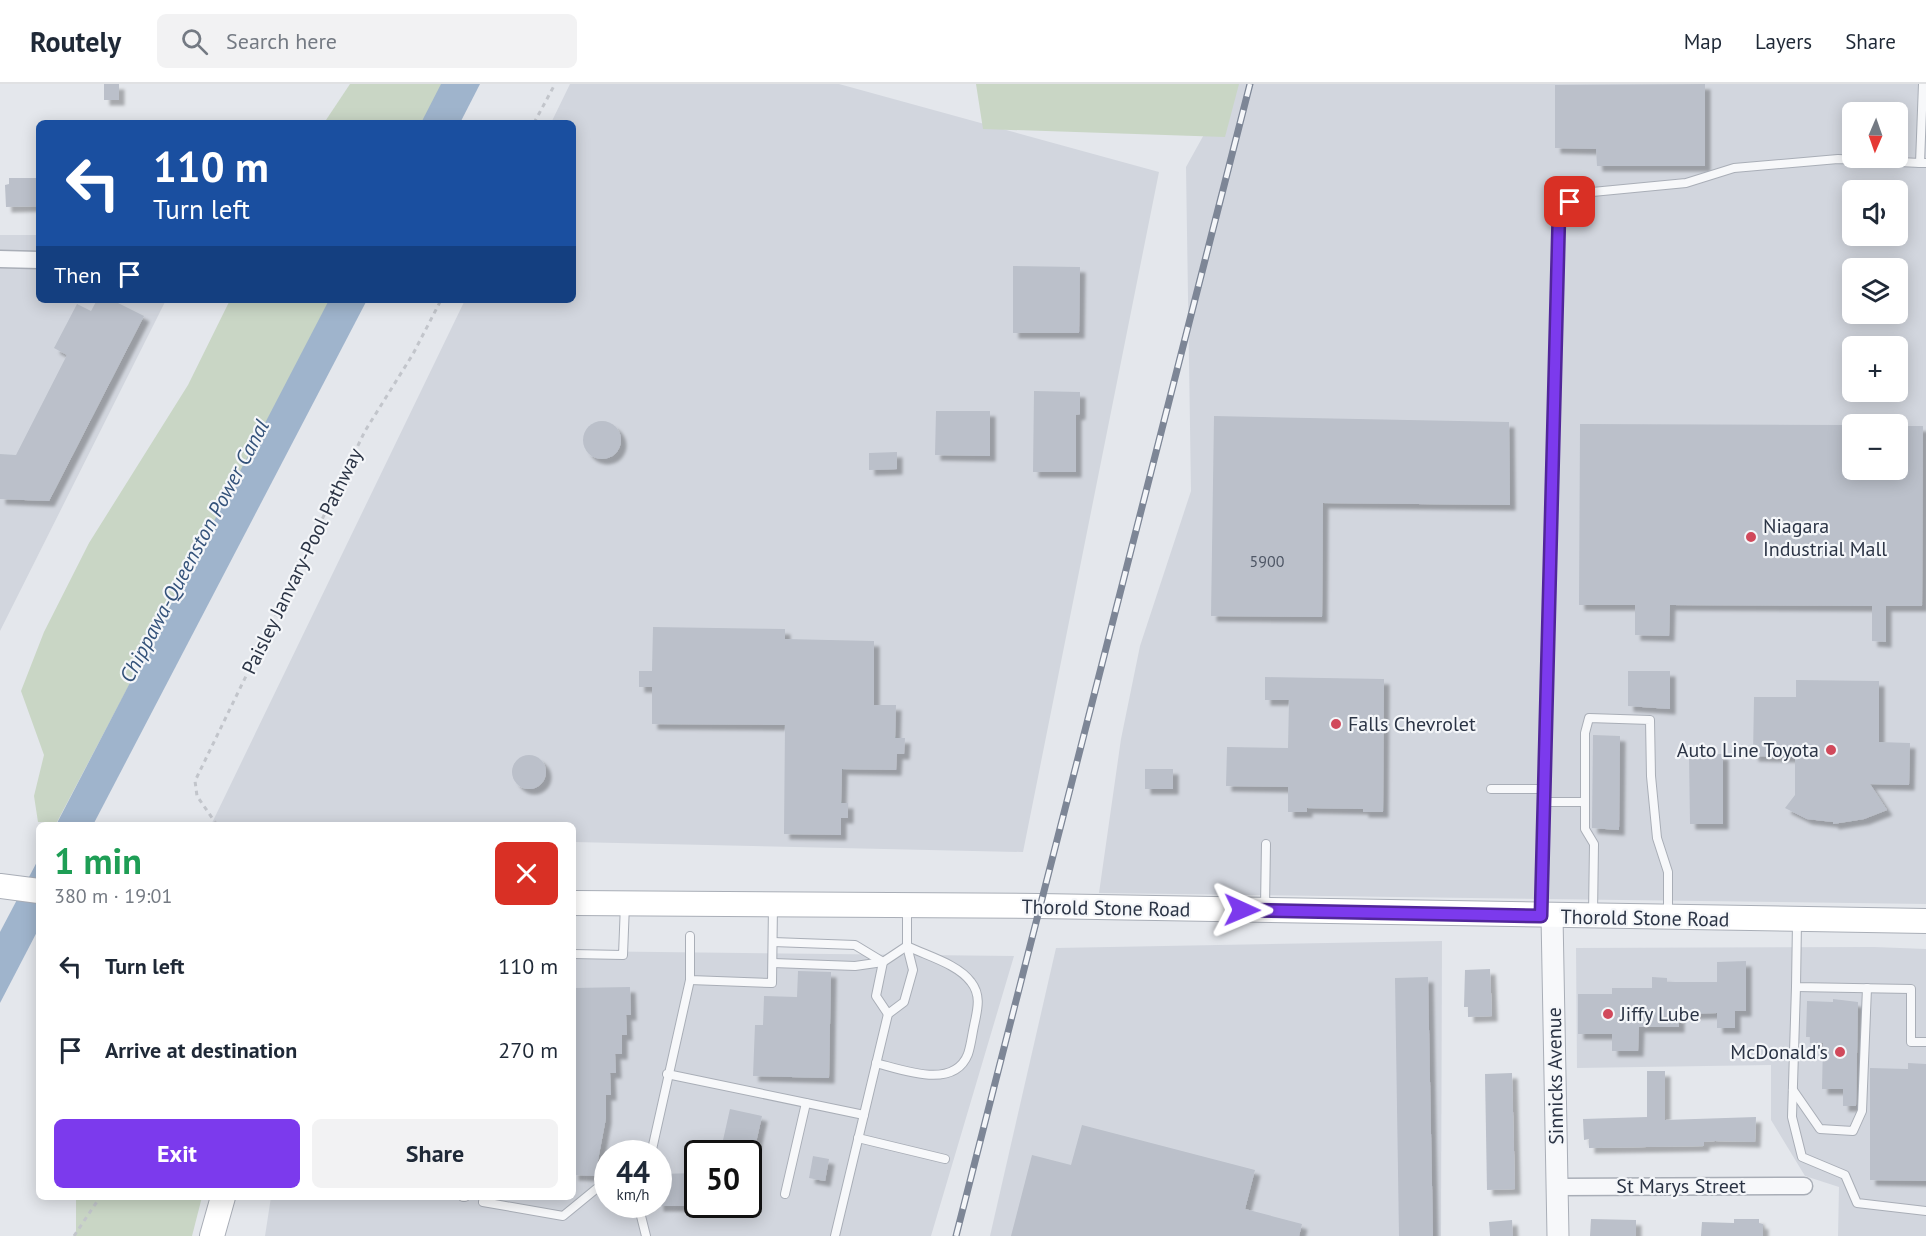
<!DOCTYPE html>
<meta charset="utf-8">
<style>
body{margin:0;font-family:"PT Sans",sans-serif;background:#f2f2f3;color:#1f2937;height:100vh;display:flex;flex-direction:column;font-size:22px;white-space:nowrap}
*{box-sizing:border-box;margin:0}
p{font-size:20px;color:#747a83}
.icon{flex:none;width:33px;height:33px;fill:none;stroke:currentColor;stroke-width:2;stroke-linecap:round;stroke-linejoin:round}
.map{position:relative;flex:1;overflow:hidden}
.panel{position:absolute;left:36px;top:738px;width:540px;height:378px;display:flex;flex-direction:column;background:#fff;border-radius:9px;box-shadow:0 3px 15px #0003}
.panel>*{flex:none}
.hud{position:absolute;left:36px;top:36px;width:540px;height:183px;border-radius:9px;box-shadow:0 3px 15px #0003;background:#1a4fa0;color:#fff;overflow:hidden}
.needle{width:39px;rotate:182deg}
.buttons{position:absolute;left:1842px;top:18px;display:grid;gap:12px}
.buttons a{display:grid;place-items:center;width:66px;height:66px;border-radius:9px;background:#fff;box-shadow:0 3px 15px #0003;font-size:30px}
.speed{position:absolute;left:594px;top:1056px;display:flex;gap:12px;font-size:30px;font-weight:700;text-align:center}
.speed>*{display:grid;place-content:center;width:78px;height:78px;border-radius:50%;background:#fff;box-shadow:0 3px 15px #0003;line-height:1}
.speed small{font-size:15px;font-weight:400}
.speed .limit{border:3px solid #111;border-radius:9px;background:#fff;color:#111}
.pin{position:absolute;display:grid;place-items:center;width:51px;height:51px;color:#fff;margin:-26px;border-radius:12px;box-shadow:0 3px 9px #0006}
.me{position:absolute;width:66px;margin:-33px;rotate:91deg;stroke-linejoin:round;filter:drop-shadow(0 0 4px #0008)}
.turn{display:flex;align-items:center;gap:21px;height:126px;padding:0 18px;font-size:27px}
.turn .icon{width:78px;height:78px;stroke-width:2.5}
.turn b{display:block;font-size:42px;line-height:51px}
.then{display:flex;align-items:center;height:57px;padding:0 18px;background:#0003;gap:12px;font-size:22px}
.round{display:grid;place-items:center;flex:none;width:63px;height:63px;border-radius:9px;background:#f2f2f3}
.headline{display:flex;align-items:center;justify-content:space-between;height:102px;padding:0 18px}
h1{font-size:36px;font-weight:700;line-height:45px;color:#1e9e55}
.button{display:flex;gap:12px;margin-top:auto;padding:12px 18px}
.button a{flex:1;height:69px;border-radius:9px;background:#7c3aed;color:#fff;font-size:24px;font-weight:700;line-height:69px;text-align:center}
.button a+a{background:#f2f2f3;color:#1f2937}
ul{padding:0;list-style:none}
li{display:flex;align-items:center;gap:18px;height:84px;padding:0 18px}
li div{flex:1}
li b{display:block;font-size:22px}
li em{font-style:normal}
header{display:flex;align-items:center;gap:36px;box-sizing:border-box;height:84px;padding:0 30px;background:#fff;border-bottom:2px solid #e0e1e3}
header strong{font-size:28px}
nav{display:flex;gap:33px;margin-inline-start:auto;font-size:21px}
.search{width:420px;height:54px;background:#f2f2f3;display:flex;align-items:center;gap:15px;box-sizing:border-box;padding:0 21px;border-radius:9px;color:#747a83;font-size:22px}
.map>svg:first-child{display:block}
.built{fill:#d2d6de;fill-rule:evenodd}
.green{fill:#c9d6c5}
.water{fill:#9fb4cc}
.building{fill:#bbc0ca;filter:url(#shadow)}
.lines{fill:none;stroke-linecap:round;stroke-linejoin:round}
.service-casing{stroke:#a9aeb7;stroke-width:10}
.minor-casing{stroke:#a9aeb7;stroke-width:19}
.tertiary-casing{stroke:#a9aeb7;stroke-width:23}
.secondary-casing{stroke:#a9aeb7;stroke-width:26}
.path{stroke:#c2c5cb;stroke-width:3;stroke-dasharray:4.5 4.5;stroke-linecap:butt}
.service{stroke:#f7f8fa;stroke-width:8}
.minor{stroke:#f7f8fa;stroke-width:16}
.tertiary{stroke:#f7f8fa;stroke-width:21}
.secondary{stroke:#fff;stroke-width:24}
.rail-casing{stroke:#7d8696;stroke-width:7}
.rail{stroke:#f4f6f9;stroke-width:4.5;stroke-dasharray:14;stroke-linecap:butt}
.route-casing{stroke:#51269a;stroke-width:15}
.route{stroke:#7c3aed;stroke-width:10}
.poi-dot{fill:#d1495b;stroke:#f4f6f9;stroke-width:2}
.labels{text-anchor:middle;dominant-baseline:central;stroke-width:4.5;stroke-linejoin:round;paint-order:stroke}
.number-label{font-size:16px;fill:#4f5766}
.poi-label{font-size:20px;fill:#2b3445;stroke:#f4f6f9;text-anchor:start}
.street-label{font-size:20px;fill:#2b3445;stroke:#f4f6f9}
.water-label{font-size:21px;font-style:italic;fill:#34527a;stroke:#f4f6f9}
</style>
<header>
<strong>Routely</strong>
<div class="search"><svg class="icon" aria-label="search" viewBox="0 0 24 24"><circle cx="10" cy="10" r="6"/><path d="M15 15l6 6"/></svg>Search here</div>
<nav><a>Map</a><a>Layers</a><a>Share</a></nav>
</header>
<div class="map">
<svg width="1926" height="1152" viewBox="0 0 1926 1152">
<defs>
<filter id="shadow"><feDropShadow dx="5.5" dy="5.5" stdDeviation="1.5" flood-color="#0004"/></filter>
</defs>
<rect width="100%" height="100%" fill="#e4e7ec"/>
<g class="built">
<polygon points="570,0 839,0 1159,88 1023,768 573,758 573,741 211,741 465,216 573,216 573,39 551,39"/>
<path d="M1232,0H1926V820L1099,809L1121,655L1140,562L1191,407L1186,83ZM1852,28H1898V74H1852ZM1852,106H1898V152H1852ZM1852,184H1898V230H1852ZM1852,262H1898V308H1852ZM1852,340H1898V386H1852Z"/>
<polygon points="0,151 39,151 39,216 166,216 0,547"/>
<polygon points="1442,857 1441,1152 990,1152 1056,864"/>
<polygon points="1874,863 1926,865 1926,1152 1838,1152 1839,1103 1805,1092 1771,1036 1771,981 1577,984 1576,864"/>
<path d="M573,867L1014,872L931,1152H265L271,1113H573ZM608,1070H658V1120H608ZM698,1070H748V1120H698Z"/>
</g>
<g class="green">
<polygon points="350,0 445,0 425,39 324,39"/>
<polygon points="976,0 1239,0 1225,53 983,45"/>
<polygon points="230,216 332,216 57,738 38,738 34,712 44,671 21,607 44,548 89,459 188,301"/>
<polygon points="76,1113 202,1113 192,1152 76,1152"/>
</g>
<g class="water">
<polygon points="441,0 480,0 460,39 421,39"/>
<polygon points="329,216 367,216 93,741 56,741"/>
<polygon points="39,774 39,844 0,919 0,848"/>
</g>
<g class="building">
<rect x="104" y="0" width="15" height="16"/>
<polygon points="1705,0 1705,82 1597,82 1596,65 1555,64 1555,1"/>
<polygon points="9,94 39,94 39,122 6,123 5,101 9,100"/>
<polygon points="1013,182 1080,183 1079,249 1013,249"/>
<polygon points="97,216 112,216 144,232 49,417 0,415 0,370 16,371 67,271 54,264 77,220 91,227"/>
<polygon points="1034,307 1080,308 1080,330 1076,331 1076,388 1033,388"/>
<polygon points="936,327 990,327 990,372 935,371"/>
<polygon points="1214,332 1509,338 1510,421 1323,419 1322,533 1211,532"/>
<circle cx="602" cy="356" r="19"/>
<polygon points="1580,340 1852,341 1852,386 1898,386 1898,342 1923,342 1922,522 1886,522 1886,558 1872,557 1872,522 1670,521 1669,552 1635,551 1635,521 1579,521"/>
<polygon points="897,368 897,385 869,386 869,369"/>
<polygon points="653,543 785,545 785,555 874,557 874,621 896,621 895,654 905,654 904,670 897,670 896,686 842,685 841,719 848,719 848,734 841,734 841,751 784,750 785,641 652,640 652,603 639,603 639,587 652,587"/>
<polygon points="1628,587 1670,587 1670,625 1628,622"/>
<polygon points="1265,593 1384,595 1383,728 1363,728 1363,725 1307,724 1307,728 1288,728 1288,703 1226,702 1227,663 1288,664 1289,616 1265,616"/>
<polygon points="1796,596 1879,597 1879,658 1910,659 1909,701 1870,700 1887,726 1864,735 1833,740 1833,738 1807,735 1785,724 1795,711 1795,673 1753,672 1754,613 1796,613"/>
<polygon points="1593,651 1620,652 1619,746 1592,744"/>
<polygon points="1689,670 1723,670 1723,740 1690,740"/>
<circle cx="529" cy="688" r="17"/>
<rect x="1145" y="685" width="28" height="20"/>
<polygon points="1746,877 1746,927 1735,927 1735,944 1717,944 1717,929 1679,930 1679,943 1639,943 1638,967 1612,967 1612,950 1578,950 1578,910 1612,910 1612,904 1652,904 1652,893 1667,894 1667,898 1717,898 1717,878"/>
<polygon points="1490,885 1492,932 1468,933 1468,923 1464,923 1465,886"/>
<polygon points="798,887 831,888 829,994 753,992 755,941 763,941 764,912 797,913"/>
<polygon points="1428,893 1433,1152 1399,1152 1395,894"/>
<polygon points="630,903 631,931 626,931 627,951 622,951 622,970 615,970 616,989 610,989 611,1011 606,1011 606,1034 595,1092 573,1091 573,904"/>
<polygon points="1833,915 1858,918 1856,1022 1843,1022 1843,1005 1822,1005 1823,959 1810,959 1810,953 1806,953 1807,917 1833,918"/>
<polygon points="1908,979 1926,980 1926,1097 1870,1096 1870,984 1908,985"/>
<polygon points="1647,987 1665,987 1665,1036 1756,1033 1755,1058 1715,1057 1704,1058 1704,1062 1589,1064 1589,1055 1584,1056 1583,1035 1647,1033"/>
<polygon points="1512,989 1515,1105 1487,1106 1485,990"/>
<polygon points="730,1025 762,1032 753,1072 721,1065"/>
<polygon points="1082,1041 1255,1086 1245,1125 1302,1140 1299,1152 1011,1152 1032,1071 1071,1081"/>
<polygon points="813,1072 829,1075 825,1097 809,1094"/>
<polygon points="698,1089 698,1122 658,1122 658,1090"/>
<polygon points="1591,1135 1636,1136 1636,1152 1590,1152"/>
<polygon points="1734,1135 1759,1135 1759,1139 1763,1140 1763,1152 1701,1152 1702,1138 1734,1139"/>
<polygon points="1512,1136 1513,1152 1490,1152 1489,1138"/>
</g>
<g class="lines">
<defs>
<g id="service">
<polyline points="1923,0 1920,79 1926,79"/>
<polyline points="1491,705 1546,705"/>
<polyline points="1545,718 1585,718"/>
<polyline points="1265,823 1266,760"/>
<polyline points="1542,829 1559,127 1582,109 1686,99 1734,84 1838,75 1920,79"/>
<polyline points="1593,830 1594,760 1585,745 1585,649 1589,634 1650,636 1651,692 1657,754 1668,788 1668,830"/>
<polyline points="1797,837 1796,903 1911,905 1911,958 1926,958"/>
<polyline points="690,852 690,896 772,899 773,821"/>
<polyline points="773,858 855,861 883,878"/>
<polyline points="573,870 623,871 625,820"/>
<polyline points="773,879 855,882 883,878"/>
<polyline points="1796,903 1792,1033 1802,1073 1845,1091 1857,1119 1926,1127"/>
<path d="M876,979C903,986 954,1006 968,970C971,961 972,951 974,942C977,927 982,912 971,898C958,880 927,872 907,862L883,878L876,912L888,930"/>
<polyline points="667,990 864,1031"/>
<polyline points="1793,1006 1820,1045 1853,1047 1862,1027 1867,904"/>
<polyline points="858,1054 945,1075"/>
<polyline points="651,1070 690,896"/>
<polyline points="785,1110 806,1019"/>
<polyline points="463,1113 465,1113"/>
<polyline points="484,1113 483,1118 563,1132 596,1105"/>
<polyline points="641,1120 640,1128 646,1152"/>
<polyline points="835,1152 888,930 904,918 913,886 907,862 907,824"/>
</g>
<g id="minor">
<polyline points="0,175 39,176"/>
<polyline points="1558,1103 1804,1102"/>
</g>
<polyline id="tertiary" points="1552,832 1558,1152"/>
<g id="secondary">
<polyline points="0,802 39,807"/>
<polyline points="573,819 1039,822 1926,837"/>
<polyline points="212,1152 223,1113"/>
</g>
</defs>
<use href="#service" class="service-casing"/>
<use href="#minor" class="minor-casing"/>
<use href="#tertiary" class="tertiary-casing"/>
<use href="#secondary" class="secondary-casing"/>
<g class="path">
<polyline points="534,39 555,0"/>
<polyline points="217,741 197,712 195,697 365,347 413,270 441,216"/>
<polyline points="74,1152 100,1113"/>
</g>
<use href="#service" class="service"/>
<use href="#minor" class="minor"/>
<use href="#tertiary" class="tertiary"/>
<use href="#secondary" class="secondary"/>
<defs>
<polyline id="rail" points="956,1152 1250,0"/>
</defs>
<use href="#rail" class="rail-casing"/>
<use href="#rail" class="rail"/>
</g>
<g class="lines">
<defs>
<polyline id="route" points="1242,826 1541,832 1559,127 1570,118"/>
</defs>
<use href="#route" class="route-casing"/>
<use href="#route" class="route"/>
</g>
<g class="poi-dot">
<circle cx="1751" cy="453" r="6"/>
<circle cx="1336" cy="640" r="6"/>
<circle cx="1831" cy="666" r="6"/>
<circle cx="1608" cy="930" r="6"/>
<circle cx="1840" cy="968" r="6"/>
</g>
<g class="labels">
<g class="number-label">
<text x="1267" y="477">5900</text>
</g>
<g class="poi-label">
<text x="1763" y="442">Niagara<tspan x="1763" dy="23">Industrial Mall</tspan></text>
<text x="1348" y="640">Falls Chevrolet</text>
<text x="1819" y="666" text-anchor="end">Auto Line Toyota</text>
<text x="1620" y="930">Jiffy Lube</text>
<text x="1828" y="968" text-anchor="end">McDonald's</text>
</g>
<g class="street-label">
<text transform="translate(302 477) rotate(-64)">Paisley Janvary-Pool Pathway</text>
<text transform="translate(1106 824) rotate(1)">Thorold Stone Road</text>
<text transform="translate(1645 834) rotate(1)">Thorold Stone Road</text>
<text transform="translate(1555 992) rotate(-91)">Sinnicks Avenue</text>
<text x="1681" y="1102">St Marys Street</text>
</g>
<g class="water-label">
<text transform="translate(194 467) rotate(-62)">Chippawa-Queenston Power Canal</text>
</g>
</g>
</svg>
<div class="buttons">
<a><svg class="needle" viewBox="-14 -14 28 28"><path d="M0-13l5 13h-10z" fill="#e53935"/><path d="M0 13l5-13h-10z" fill="#747a83"/></svg></a>
<a><svg class="icon" aria-label="sound" viewBox="0 0 24 24"><path d="M4 9h4l5-4v14l-5-4H4zM17 9q2 3 0 6"/></svg></a>
<a><svg class="icon" aria-label="layers" viewBox="0 0 24 24"><path d="M12 4l9 5-9 5-9-5zM3 14l9 5 9-5"/></svg></a>
<a>+</a>
<a>−</a>
</div>
<div class="speed"><div>44<small>km/h</small></div><div class="limit">50</div></div>
<div class="pin" style="left:1570px;top:118px;background:#d93025"><svg class="icon" aria-label="arrive" viewBox="0 0 24 24"><path d="M6 21V4h12l-3 4 3 4H6"/></svg></div>
<svg class="me" style="left:1242px;top:826px" viewBox="-20 -20 40 40"><path d="M0-17L14 15 0 8-14 15z" fill="#7c3aed" stroke="#fff" stroke-width="4"/></svg>
<div class="hud">
<div class="turn"><svg class="icon" aria-label="left" viewBox="0 0 24 24"><path d="M17 20v-9H6M10 6l-5 5 5 5"/></svg><div><b>110 m</b>Turn left</div></div>
<div class="then">Then<svg class="icon" aria-label="arrive" viewBox="0 0 24 24"><path d="M6 21V4h12l-3 4 3 4H6"/></svg></div>
</div>
<section class="panel">
<div class="headline"><div><h1>1 min</h1><p>380 m · 19:01</p></div><a class="round" style="background:#d93025;color:#fff"><svg class="icon" aria-label="close" viewBox="0 0 24 24"><path d="M6 6l12 12M18 6L6 18"/></svg></a></div>
<ul>
<li><svg class="icon" aria-label="left" viewBox="0 0 24 24"><path d="M17 20v-9H6M10 6l-5 5 5 5"/></svg><div><b>Turn left</b></div><em>110 m</em></li>
<li><svg class="icon" aria-label="arrive" viewBox="0 0 24 24"><path d="M6 21V4h12l-3 4 3 4H6"/></svg><div><b>Arrive at destination</b></div><em>270 m</em></li>
</ul>
<div class="button"><a>Exit</a><a>Share</a></div>
</section>
</div>
